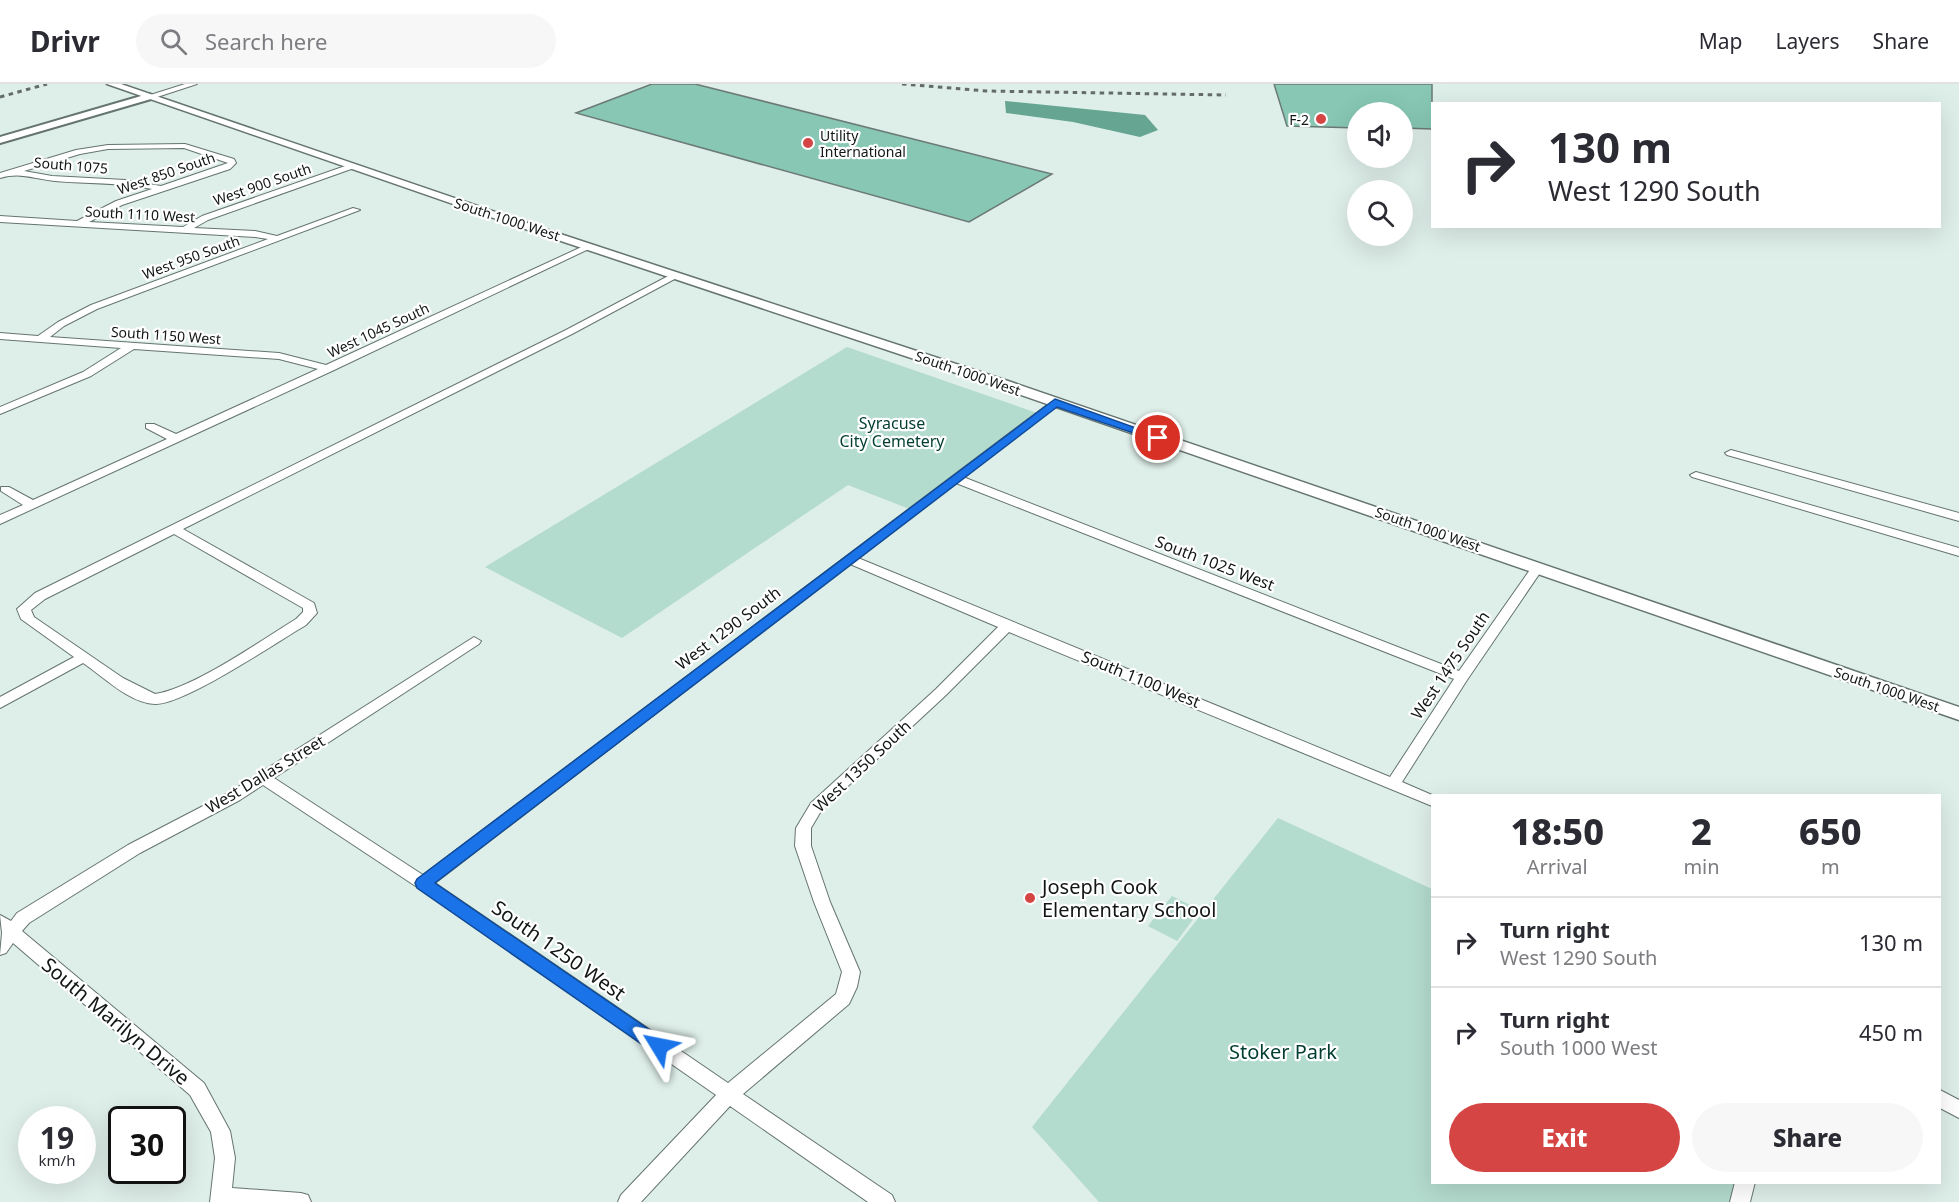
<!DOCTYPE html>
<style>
body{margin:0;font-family:"Noto Sans",sans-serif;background:#f7f7f7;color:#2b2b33;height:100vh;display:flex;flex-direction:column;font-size:22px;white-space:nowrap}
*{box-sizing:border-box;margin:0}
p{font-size:20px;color:#7c7c81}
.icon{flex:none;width:33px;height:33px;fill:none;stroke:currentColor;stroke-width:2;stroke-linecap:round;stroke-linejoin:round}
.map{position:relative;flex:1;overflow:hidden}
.side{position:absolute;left:1431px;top:710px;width:510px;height:390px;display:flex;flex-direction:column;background:#fff;border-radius:0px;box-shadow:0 6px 24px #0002}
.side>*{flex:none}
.banner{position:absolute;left:1431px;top:18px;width:510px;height:126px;border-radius:0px;box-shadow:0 6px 24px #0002;background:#fff;color:#2b2b33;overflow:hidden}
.controls{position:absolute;left:1347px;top:18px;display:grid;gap:12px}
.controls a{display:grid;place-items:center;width:66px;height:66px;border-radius:50%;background:#fff;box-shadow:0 6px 24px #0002;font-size:30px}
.speed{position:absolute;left:18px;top:1022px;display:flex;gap:12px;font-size:30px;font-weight:700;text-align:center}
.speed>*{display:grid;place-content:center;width:78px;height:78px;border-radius:50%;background:#fff;box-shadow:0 6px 24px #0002;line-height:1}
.speed small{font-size:15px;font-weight:400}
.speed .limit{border:3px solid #111;border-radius:9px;background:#fff;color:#111}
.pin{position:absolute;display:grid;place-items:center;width:51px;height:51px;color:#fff;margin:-26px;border:3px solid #fff;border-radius:50%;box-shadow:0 2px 6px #0007}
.me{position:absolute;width:66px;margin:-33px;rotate:305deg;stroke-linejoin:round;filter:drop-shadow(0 0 4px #0008)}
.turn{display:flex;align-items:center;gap:21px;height:126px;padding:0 18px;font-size:27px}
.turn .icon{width:78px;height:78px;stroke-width:2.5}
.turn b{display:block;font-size:42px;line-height:51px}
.eta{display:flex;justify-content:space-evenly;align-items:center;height:102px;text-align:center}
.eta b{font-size:36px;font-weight:800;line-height:42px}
.button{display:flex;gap:12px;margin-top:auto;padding:12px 18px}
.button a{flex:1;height:69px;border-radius:36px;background:#d44544;color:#fff;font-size:24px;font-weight:800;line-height:69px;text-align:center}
.button a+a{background:#f7f7f7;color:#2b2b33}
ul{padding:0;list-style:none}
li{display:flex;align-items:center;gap:18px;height:90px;padding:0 18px;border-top:2px solid #e1e1e2}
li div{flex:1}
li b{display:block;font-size:22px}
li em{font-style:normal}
header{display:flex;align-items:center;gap:36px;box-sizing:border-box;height:84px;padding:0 30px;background:#fff;border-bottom:2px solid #e1e1e2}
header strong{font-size:28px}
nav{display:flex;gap:33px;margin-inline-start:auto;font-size:21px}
.search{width:420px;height:54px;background:#f7f7f7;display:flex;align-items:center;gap:15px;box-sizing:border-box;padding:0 21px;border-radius:33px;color:#7c7c81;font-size:22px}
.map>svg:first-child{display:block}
.green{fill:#b3dbce}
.water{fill:#65a592}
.building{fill:#87c7b4;stroke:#6c7a76;stroke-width:1.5}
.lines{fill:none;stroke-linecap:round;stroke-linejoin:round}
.minor-casing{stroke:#65746f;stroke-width:2}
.tertiary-casing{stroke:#65746f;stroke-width:4}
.secondary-casing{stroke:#65746f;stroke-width:3}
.minor{fill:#fff;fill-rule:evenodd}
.tertiary{fill:#fff;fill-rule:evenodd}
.secondary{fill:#fff;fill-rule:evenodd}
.rail{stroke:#636c6a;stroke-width:3;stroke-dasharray:4.5 4.5;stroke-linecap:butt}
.route{fill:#1a73e8;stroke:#114b97;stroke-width:1.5}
.poi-dot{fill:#d44544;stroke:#fff;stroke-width:2}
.labels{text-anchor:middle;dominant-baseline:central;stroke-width:4.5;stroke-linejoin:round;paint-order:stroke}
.far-poi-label{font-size:14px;fill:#111615;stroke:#fff;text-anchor:end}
.far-street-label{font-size:14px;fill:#111615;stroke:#fff}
.park-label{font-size:16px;fill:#013d31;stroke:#fff}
.street-label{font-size:16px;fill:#111615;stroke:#fff}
.near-poi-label{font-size:20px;fill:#111615;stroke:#fff;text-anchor:start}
.near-street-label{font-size:20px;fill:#111615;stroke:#fff}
.near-park-label{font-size:20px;fill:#013d31;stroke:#fff}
</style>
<header>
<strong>Drivr</strong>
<div class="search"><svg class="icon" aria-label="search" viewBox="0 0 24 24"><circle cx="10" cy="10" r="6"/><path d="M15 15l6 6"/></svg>Search here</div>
<nav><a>Map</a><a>Layers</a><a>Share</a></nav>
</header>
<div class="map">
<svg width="1959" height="1118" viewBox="0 0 1959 1118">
<rect width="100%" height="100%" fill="#deeee9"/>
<g class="green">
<polygon points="847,263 1040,330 912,426 848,401 622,554 485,483"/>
<polygon points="1278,734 1432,805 1432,1098 1751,1098 1745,1118 1099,1118 1032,1043"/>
<polygon points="1172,812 1200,826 1177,857 1148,842"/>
</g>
<polygon class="water" points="1005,17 1145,31 1158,46 1140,53 1073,38 1006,29"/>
<g class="building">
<polygon points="652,0 695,0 1052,90 969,138 576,29"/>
<polygon points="1274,0 1432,0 1432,45 1402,44 1402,28 1358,28 1358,44 1287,42"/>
</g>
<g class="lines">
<defs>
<g id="minor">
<polygon points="185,0 197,0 151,15 144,13"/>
<path d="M185,60L234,75L236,79L230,85L122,121L89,138L183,143L202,132L351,80L355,82L354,84L208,136L194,144L255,147L277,152L353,124L360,126L97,225L64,242L50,253L279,269L326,281L588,160L595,162L332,287L0,440V431L23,421L1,407V403H9L33,416L167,355L146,344V340H154L176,350L318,285L279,275L134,265L91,292L0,330V323L83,288L121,264L0,255V249L38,252L58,238L91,221L268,155L255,153L0,138V132L77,137L116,117L152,105C120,98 87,100 55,97C33,95 22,88 0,94V89L76,66L108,61ZM184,64L228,79L161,102L125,96L52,92L24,87L80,70L108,65Z"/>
<path d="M674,189L682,191L572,250L183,445L314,519L317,529L306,541C277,558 184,621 155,620C129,619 104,593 83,579L0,624V613L74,573L21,535L17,525L35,509L566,246ZM174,450L303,524V528L296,535C260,557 194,604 155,610L123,594L34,533L31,526L45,515Z"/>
<path d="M1055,315L1059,316V320L963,393L1459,587L1534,480L1538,479L1544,483L1467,596L1402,698L1432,711V722L1009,548L946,611L821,727L811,744V762L830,818L860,888L857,903L849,920L743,1010L892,1111L895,1118H868L730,1022L641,1118H618L621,1111L716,1011L417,803L263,701L240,716L140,769L29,839L22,847L204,999L230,1047L235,1074L232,1104L301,1109L308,1111L311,1118H210L215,1074L211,1048L190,1011L13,859L6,869L0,871L2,849L0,831L11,837L17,829L128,761L230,708L474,553L481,557L479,560L274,694L423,791ZM956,399L1454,595L1390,693L858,474ZM850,480L998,543L936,605L811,719L796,744L795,762L814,818L842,888L836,910L728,999L435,799Z"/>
<polygon points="1731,366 1959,429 1959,437 1727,371 1725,369"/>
<polygon points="1696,388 1959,464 1959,472 1692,393 1690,391"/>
<polygon points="1940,1006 1959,1016 1959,1034 1940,1024"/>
<polygon points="1735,1098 1755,1098 1750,1118 1730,1118"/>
</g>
<polygon id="tertiary" points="148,10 151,11 151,15 0,59 0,53"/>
<polygon id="secondary" points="107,0 121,0 539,143 1011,298 1959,623 1959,636 1001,304 531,147"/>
</defs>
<use href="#minor" class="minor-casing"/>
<use href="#tertiary" class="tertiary-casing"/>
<use href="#secondary" class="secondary-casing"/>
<use href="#minor" class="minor"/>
<use href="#tertiary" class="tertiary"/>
<use href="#secondary" class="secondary"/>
<g class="rail">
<polyline points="902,0 987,7 1226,11"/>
<polyline points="0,13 47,0"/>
</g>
</g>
<polygon class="route" points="1055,315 1164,354 1158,357 1154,356 1057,323 435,799 666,957 668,962 666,968 659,970 653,968 417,804 415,799 417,795"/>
<g class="poi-dot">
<circle cx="1321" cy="35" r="6"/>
<circle cx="808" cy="59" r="6"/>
<circle cx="1030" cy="814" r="6"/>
</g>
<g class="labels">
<g class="far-poi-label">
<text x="1309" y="35">F-2</text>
<text x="820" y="51" text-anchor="start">Utility<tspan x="820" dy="16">International</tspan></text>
</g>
<g class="far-street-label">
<text transform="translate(71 81) rotate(5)">South 1075</text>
<text transform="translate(166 89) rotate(-19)">West 850 South</text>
<text transform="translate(262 100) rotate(-19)">West 900 South</text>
<text transform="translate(140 130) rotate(3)">South 1110 West</text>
<text transform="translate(507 135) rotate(18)">South 1000 West</text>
<text transform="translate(191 173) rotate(-20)">West 950 South</text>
<text transform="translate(378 246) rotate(-25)">West 1045 South</text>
<text transform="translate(166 251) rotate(4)">South 1150 West</text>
<text transform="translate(968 289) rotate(19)">South 1000 West</text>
<text transform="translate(1428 445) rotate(19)">South 1000 West</text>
<text transform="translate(1887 605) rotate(19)">South 1000 West</text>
</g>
<g class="park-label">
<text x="892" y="339">Syracuse<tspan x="892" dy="18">City Cemetery</tspan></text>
</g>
<g class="street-label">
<text transform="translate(1215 479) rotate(21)">South 1025 West</text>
<text transform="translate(728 544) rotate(-37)">West 1290 South</text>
<text transform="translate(1450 581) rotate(-56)">West 1475 South</text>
<text transform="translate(1141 595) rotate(22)">South 1100 West</text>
<text transform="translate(862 682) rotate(-43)">West 1350 South</text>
<text transform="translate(265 690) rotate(-31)">West Dallas Street</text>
</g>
<g class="near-poi-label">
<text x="1042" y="802">Joseph Cook<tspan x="1042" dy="23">Elementary School</tspan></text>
</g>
<g class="near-street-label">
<text transform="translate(559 866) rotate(35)">South 1250 West</text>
<text transform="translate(116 937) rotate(40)">South Marilyn Drive</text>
</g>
<g class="near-park-label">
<text x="1283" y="967">Stoker Park</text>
</g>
</g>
</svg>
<div class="controls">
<a><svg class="icon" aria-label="sound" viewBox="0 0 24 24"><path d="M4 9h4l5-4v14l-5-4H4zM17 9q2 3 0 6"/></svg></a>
<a><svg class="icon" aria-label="search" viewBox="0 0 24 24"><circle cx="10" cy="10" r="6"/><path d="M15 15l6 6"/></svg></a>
</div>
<div class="speed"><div>19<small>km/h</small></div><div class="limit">30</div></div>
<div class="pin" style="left:1158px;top:354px;background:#d93025"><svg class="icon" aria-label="arrive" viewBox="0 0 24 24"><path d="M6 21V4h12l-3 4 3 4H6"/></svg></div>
<svg class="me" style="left:659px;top:962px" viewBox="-20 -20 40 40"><path d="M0-17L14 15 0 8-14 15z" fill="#1a73e8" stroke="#fff" stroke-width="4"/></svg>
<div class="banner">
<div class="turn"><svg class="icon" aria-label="right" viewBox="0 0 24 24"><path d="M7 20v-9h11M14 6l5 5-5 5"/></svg><div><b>130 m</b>West 1290 South</div></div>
</div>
<section class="side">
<div class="eta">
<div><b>18:50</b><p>Arrival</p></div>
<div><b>2</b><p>min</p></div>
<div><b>650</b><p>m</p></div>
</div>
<ul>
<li><svg class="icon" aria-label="right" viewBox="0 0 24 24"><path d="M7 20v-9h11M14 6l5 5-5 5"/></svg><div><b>Turn right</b><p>West 1290 South</p></div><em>130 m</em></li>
<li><svg class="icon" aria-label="right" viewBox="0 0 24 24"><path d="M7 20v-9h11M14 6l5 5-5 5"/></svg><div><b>Turn right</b><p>South 1000 West</p></div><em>450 m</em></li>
</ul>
<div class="button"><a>Exit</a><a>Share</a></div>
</section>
</div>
